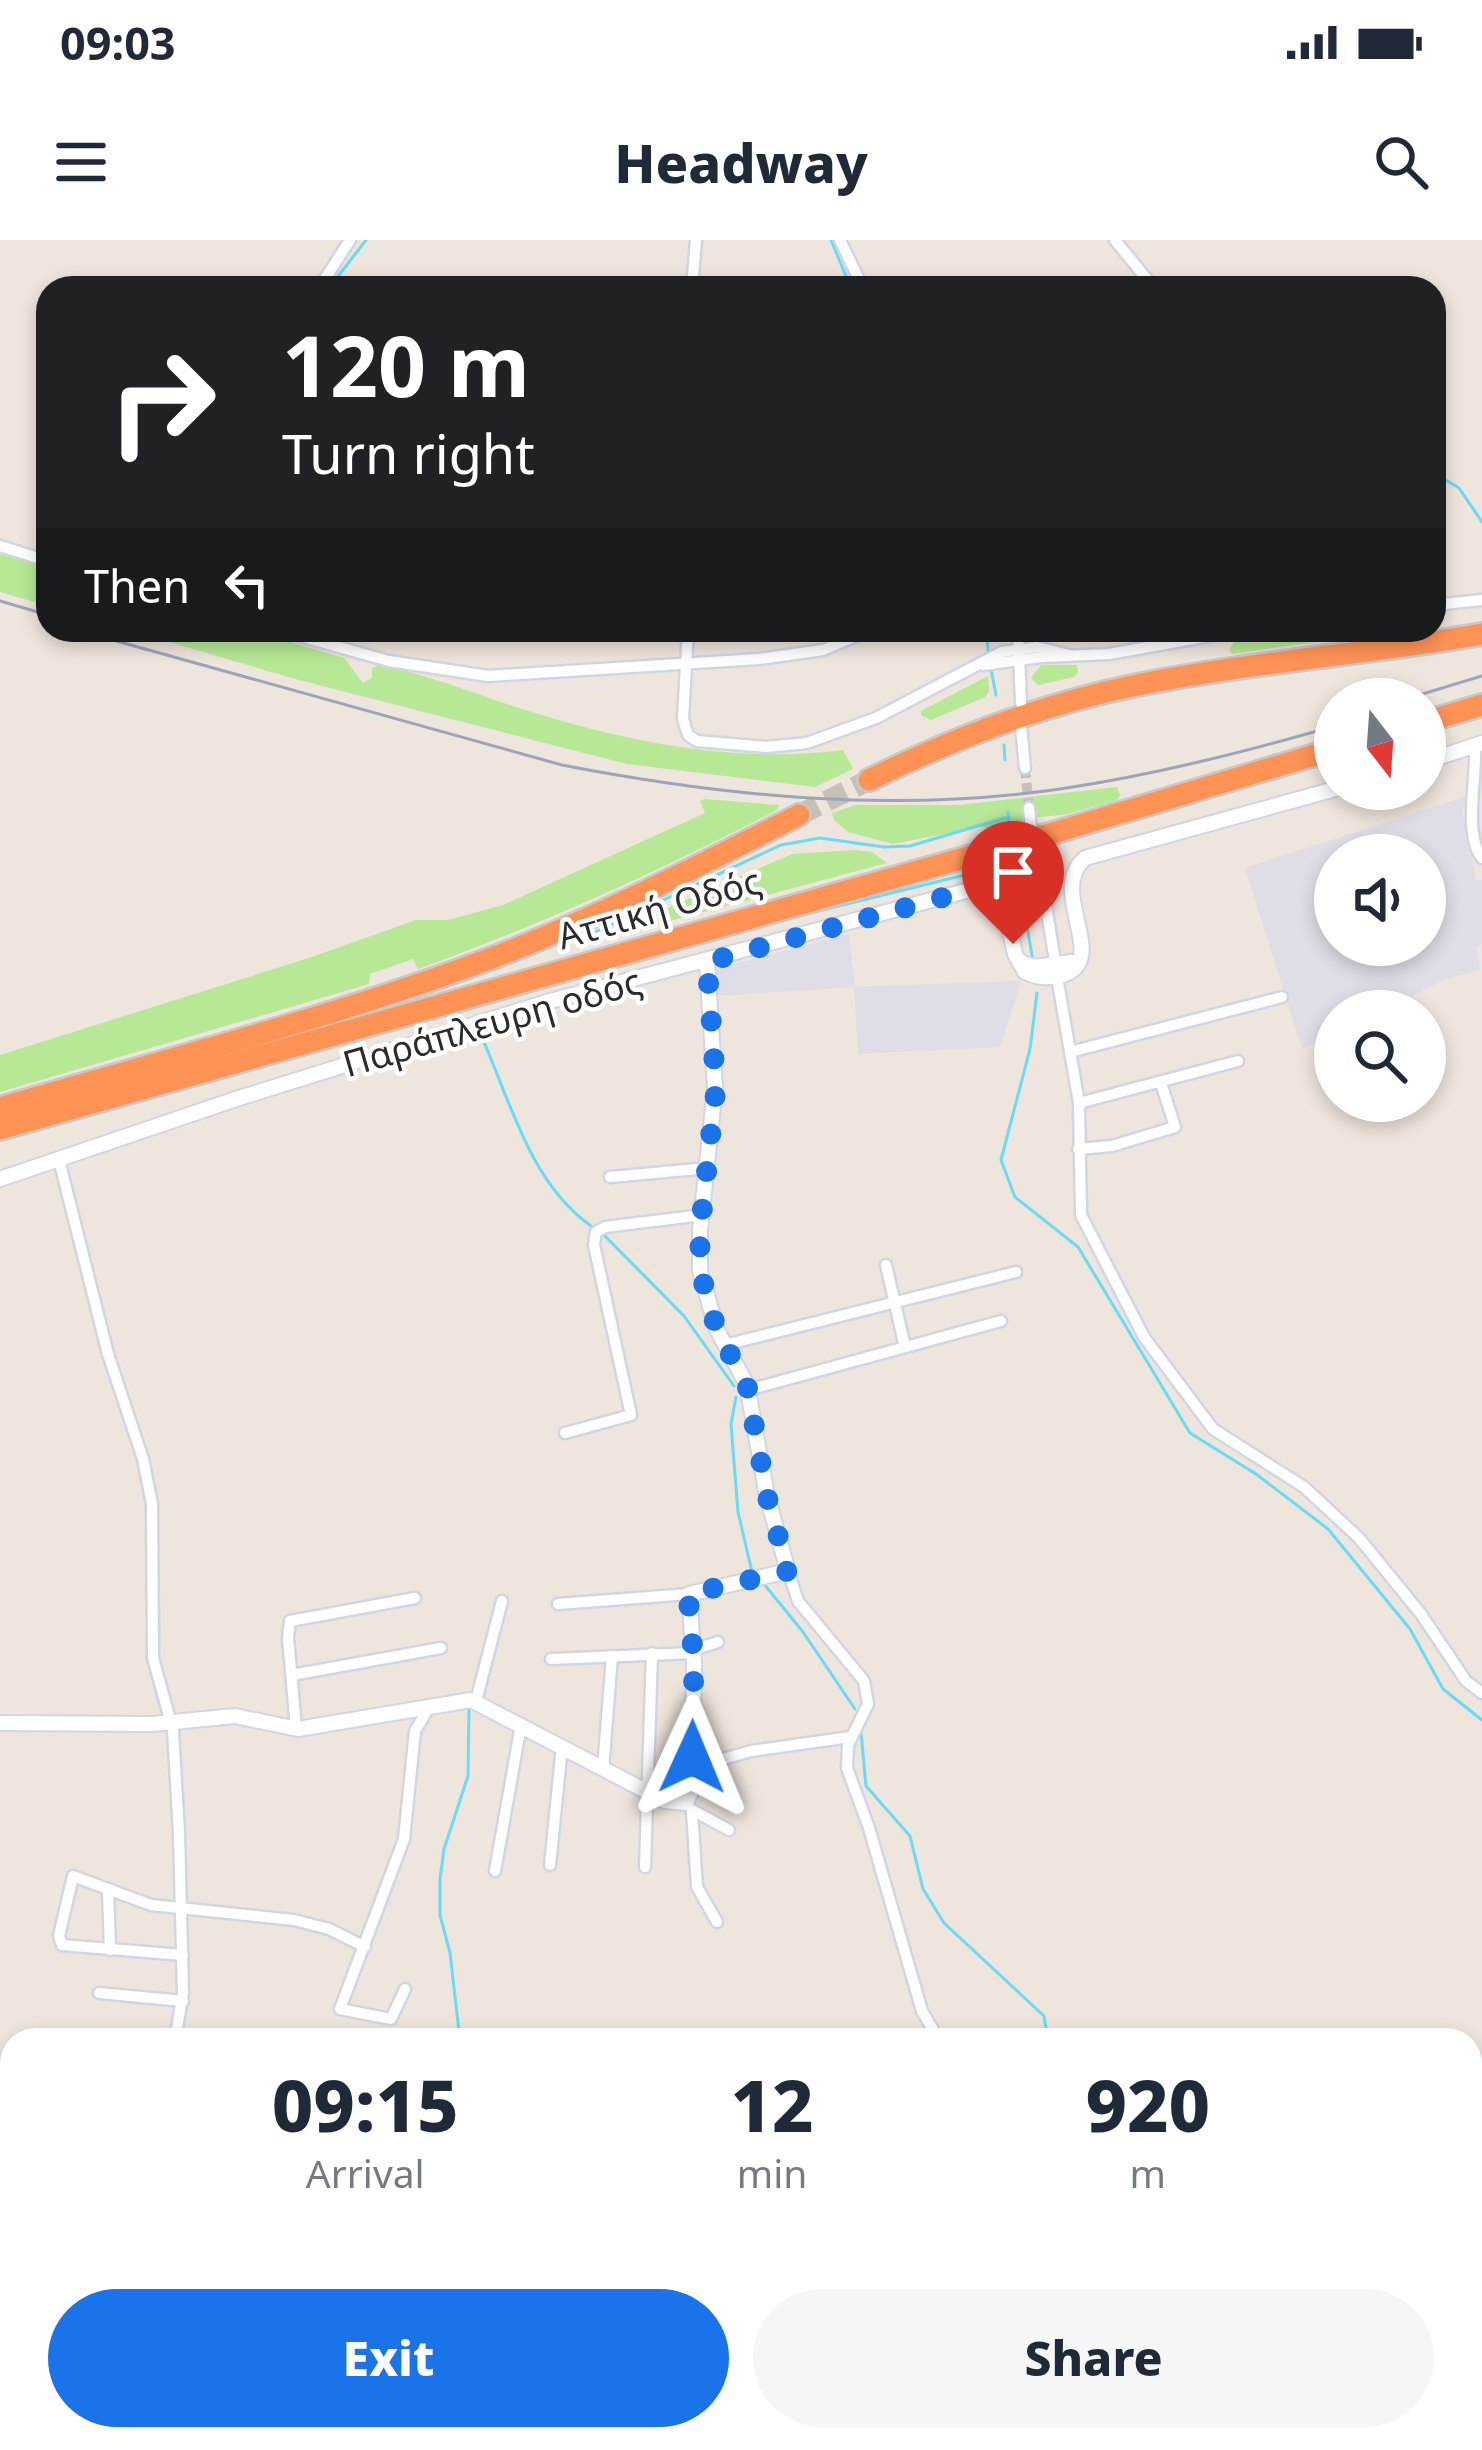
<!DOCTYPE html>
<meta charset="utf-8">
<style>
body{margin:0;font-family:"Noto Sans",sans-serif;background:#f6f6f7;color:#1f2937;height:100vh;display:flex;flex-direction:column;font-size:45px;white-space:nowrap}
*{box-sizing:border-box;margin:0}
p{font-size:39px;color:#747a83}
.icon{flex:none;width:66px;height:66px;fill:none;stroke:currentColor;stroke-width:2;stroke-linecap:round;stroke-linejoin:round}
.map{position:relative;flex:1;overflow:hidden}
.drawer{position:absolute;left:0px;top:1788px;width:1482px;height:423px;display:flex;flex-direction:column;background:#fff;border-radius:36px 36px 0 0;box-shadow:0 6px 18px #0003}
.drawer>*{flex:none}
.banner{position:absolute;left:36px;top:36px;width:1410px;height:366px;border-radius:36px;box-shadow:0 6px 18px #0003;background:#202124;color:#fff;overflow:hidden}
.needle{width:78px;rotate:163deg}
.tools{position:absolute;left:1314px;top:438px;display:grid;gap:24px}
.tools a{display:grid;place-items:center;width:132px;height:132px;border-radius:50%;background:#fff;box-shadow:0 6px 18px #0003;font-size:60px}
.pin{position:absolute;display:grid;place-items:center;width:102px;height:102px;color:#fff;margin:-123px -51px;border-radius:50% 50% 50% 0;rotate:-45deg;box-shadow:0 0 12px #0007}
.pin .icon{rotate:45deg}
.me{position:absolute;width:132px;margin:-66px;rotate:1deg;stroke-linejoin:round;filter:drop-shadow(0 0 9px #0008)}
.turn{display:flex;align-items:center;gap:42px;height:252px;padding:0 48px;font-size:54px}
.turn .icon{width:156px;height:156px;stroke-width:2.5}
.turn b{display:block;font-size:84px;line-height:102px}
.then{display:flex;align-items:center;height:114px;padding:0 48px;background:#0003;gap:24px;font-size:45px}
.eta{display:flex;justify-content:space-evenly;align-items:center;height:204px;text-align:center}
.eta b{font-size:72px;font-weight:800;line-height:84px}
.cta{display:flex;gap:24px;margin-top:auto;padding:24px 48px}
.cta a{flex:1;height:138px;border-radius:72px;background:#1a73e8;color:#fff;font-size:48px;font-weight:800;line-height:138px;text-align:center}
.cta a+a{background:#f6f6f7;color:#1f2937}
.status{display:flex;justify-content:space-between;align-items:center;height:84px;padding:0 60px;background:#fff;direction:ltr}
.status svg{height:33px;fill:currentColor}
header{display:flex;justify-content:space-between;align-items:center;height:156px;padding:0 48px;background:#fff;font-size:54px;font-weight:800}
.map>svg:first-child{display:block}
.industrial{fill:#dfdde6;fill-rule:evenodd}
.green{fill:#b7e895}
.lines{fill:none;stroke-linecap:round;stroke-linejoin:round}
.stream{stroke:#68dbf7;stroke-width:3}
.minor-tunnel{stroke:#c7c0b9;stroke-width:10;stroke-dasharray:10 5;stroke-linecap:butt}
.motorway-tunnel{stroke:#c7c0b9;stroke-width:21;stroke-dasharray:21 10;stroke-linecap:butt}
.minor-casing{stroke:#d1d6e5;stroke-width:15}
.tertiary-casing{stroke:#d1d6e5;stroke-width:18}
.motorway-casing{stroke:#c8c8c8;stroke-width:26}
.minor{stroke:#fff;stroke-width:10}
.tertiary{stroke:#fff;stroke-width:14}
.motorway{stroke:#ff9356;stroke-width:21}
.rail{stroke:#9ea4b7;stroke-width:3}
.route{stroke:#1a73e8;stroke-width:21;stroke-dasharray:0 37.8}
.labels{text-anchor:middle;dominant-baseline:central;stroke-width:9;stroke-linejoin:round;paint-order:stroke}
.street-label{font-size:36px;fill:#2b2b2b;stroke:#fff}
</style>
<div class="status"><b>09:03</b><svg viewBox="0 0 49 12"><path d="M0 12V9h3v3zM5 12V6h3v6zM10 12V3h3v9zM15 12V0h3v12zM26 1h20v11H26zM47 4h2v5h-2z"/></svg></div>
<header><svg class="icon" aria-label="menu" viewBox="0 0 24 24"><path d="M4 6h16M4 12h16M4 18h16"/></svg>Headway<svg class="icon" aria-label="search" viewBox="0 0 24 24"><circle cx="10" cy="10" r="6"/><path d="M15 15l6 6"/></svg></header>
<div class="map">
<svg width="1482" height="2210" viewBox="0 0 1482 2210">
<rect width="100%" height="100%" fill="#eee5dc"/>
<g class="industrial">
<path d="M1470,555L1462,569L1476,640H1482V704L1476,706L1480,730L1444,740L1381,771H1335V793L1302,809L1245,628ZM1335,615H1425V705H1335Z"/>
<polygon points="849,694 855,747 1021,741 1000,807 858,814 854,747 716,756 715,729"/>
<polygon points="0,1888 12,1890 12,2033 0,2030"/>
</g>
<g class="green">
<polygon points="0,312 48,328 48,366 0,352"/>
<path d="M129,390H250L344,418L363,443L372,438V428L380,425C429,435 475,454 522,469C626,502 735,524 843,510L853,529L815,547L627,524L295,439Z"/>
<polygon points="1301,390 1400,390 1232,414 1229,410 1235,400"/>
<polygon points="1041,425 1077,425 1078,432 1074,437 1038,445 1031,438"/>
<polygon points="988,436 989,451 985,457 931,480 921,475 921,471"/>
<polygon points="1117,547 1120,555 1117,560 1068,574 1034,578 1012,590 980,587 893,604 848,592 834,580 832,573 856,565 960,565"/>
<path d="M704,559L779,565L777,570C660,631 542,684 418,729L413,719L370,734L369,744L0,852V815L309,718L416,680H448L503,665L705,573L700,561Z"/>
<polygon points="855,610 872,612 887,623 621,694 612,692 792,614"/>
</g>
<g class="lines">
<g class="stream">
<polyline points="831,0 851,48"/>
<polyline points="329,48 366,0"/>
<polyline points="1434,233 1459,248 1482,282"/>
<polyline points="987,390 988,411"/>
<polyline points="991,429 996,455"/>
<polyline points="1004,505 1005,520"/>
<polyline points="1008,572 1010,589"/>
<polyline points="1010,626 1023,663 1033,721"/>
<polyline points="782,680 1009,624 1008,621"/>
<polyline points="578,700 781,605 820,598 884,607 910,606 1008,577"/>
<polyline points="1037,753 1030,809 1001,920 1015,957 1078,1007 1190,1193 1256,1234 1328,1289 1410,1389 1443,1449 1482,1480"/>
<polyline points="486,764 518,754"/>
<path d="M480,793C510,859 529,942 591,986"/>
<polyline points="603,994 684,1076 734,1146"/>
<polyline points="736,1157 731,1184 738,1272 752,1332"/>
<polyline points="764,1344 803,1392 855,1469"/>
<polyline points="861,1492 866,1546 910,1596 923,1649 944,1683 1044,1776 1048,1800"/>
<polyline points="460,1800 450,1713 440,1675 440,1639 444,1609 468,1536 469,1468"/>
<polyline points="399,2199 400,2210"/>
<polyline points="1064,2199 1067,2210"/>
<polyline points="1295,2199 1297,2210"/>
<polyline points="886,2210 897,2199"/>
</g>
<polyline class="minor-tunnel" points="1025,528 1029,568"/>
<polyline class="motorway-tunnel" points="799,575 869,540"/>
<defs>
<g id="minor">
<polyline points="840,0 863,48"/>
<polyline points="1115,0 1154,48"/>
<polyline points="319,48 350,0"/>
<polyline points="692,48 696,0"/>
<polyline points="0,306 48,321"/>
<polyline points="1434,365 1482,360"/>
<polyline points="278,390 389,421 488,436 759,419 823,410 870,390"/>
<polyline points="688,390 683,479 688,495 697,501 766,507 807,503 876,478 1002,412 1037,407 1069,415"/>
<polyline points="1018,390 1021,463"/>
<polyline points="983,425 1041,417 1109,414 1243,390"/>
<polyline points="1021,487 1025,528"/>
<path d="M1475,505C1477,538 1463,594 1482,618"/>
<polyline points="1029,568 1031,588"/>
<polyline points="1037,611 1056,727"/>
<polyline points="1057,737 1079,863 1081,975 1144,1097 1213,1189 1304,1247 1359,1298 1421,1374 1466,1441 1482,1453"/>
<polyline points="1070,812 1282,757"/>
<polyline points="1079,863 1238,821"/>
<polyline points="1078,909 1112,906 1175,887 1161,843"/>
<polyline points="59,920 108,1114 143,1219 152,1264 153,1418 173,1490 179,1593 183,1753 175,1800"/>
<polyline points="610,937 708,928"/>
<polyline points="886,1025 905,1107"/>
<polyline points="725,1105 1016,1032"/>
<polyline points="748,1150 1001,1081"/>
<polyline points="565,1193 631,1175 594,1005 596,992 605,987 703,975"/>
<polyline points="788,1331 798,1361 864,1441 868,1464 848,1505 847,1528 869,1588 922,1771 939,1800"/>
<polyline points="558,1364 689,1354"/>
<polyline points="693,1410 718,1402"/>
<polyline points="551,1419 693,1413"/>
<polyline points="292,1435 441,1408"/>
<polyline points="476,1461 502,1361"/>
<polyline points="296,1488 288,1398 290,1381 415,1358"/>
<polyline points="692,1528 751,1511 850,1497"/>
<polyline points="603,1529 612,1416"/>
<polyline points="692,1570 729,1590"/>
<polyline points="692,1571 697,1647 717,1682"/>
<polyline points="550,1625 562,1506"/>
<polyline points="645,1627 652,1413"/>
<polyline points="495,1631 521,1485"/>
<polyline points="108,1649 110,1710"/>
<polyline points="183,1715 62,1705 59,1696 73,1636 151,1665 294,1680 329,1689 365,1707"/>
<polyline points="405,1749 391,1779 340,1769 404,1599 415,1491 430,1466"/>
<polyline points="99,1753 183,1761"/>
<polyline points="1249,2208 1252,2199"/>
<polyline points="872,2210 883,2199"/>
</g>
<g id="tertiary">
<polyline points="1425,522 1482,503"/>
<polyline points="1023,723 1035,727 1071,722"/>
<path d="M0,939L236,859L550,761L977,648L988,649L1002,657L1015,714L1025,732C1037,738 1049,739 1062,735C1112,720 1046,652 1085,618L1335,549"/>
<polyline points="0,1483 153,1484 235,1476 298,1489 471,1460 665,1561 686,1563 692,1549 694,1423 689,1354 788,1331 767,1256 747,1145 717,1090 700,1031 700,990 715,848 707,722"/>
</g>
<g id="motorway">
<polyline points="1425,482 1482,465"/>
<path d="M869,540C954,498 1044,464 1137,445C1251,422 1368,414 1482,394"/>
<path d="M0,868C164,820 332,778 492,718C598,678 698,626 799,575"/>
<polyline points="0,889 1053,593 1335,509"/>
</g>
</defs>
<use href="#minor" class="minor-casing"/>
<use href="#tertiary" class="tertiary-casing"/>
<use href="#motorway" class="motorway-casing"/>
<use href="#minor" class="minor"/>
<use href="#tertiary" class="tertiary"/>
<use href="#motorway" class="motorway"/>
<g class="rail">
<polyline points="0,361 48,375"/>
<path d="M77,390L562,525C727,557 893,573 1060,549C1154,535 1244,512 1335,486"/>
<polyline points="1406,459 1482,436"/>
</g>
</g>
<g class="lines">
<polyline class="route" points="692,1517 694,1423 688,1354 788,1331 767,1256 747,1145 717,1090 700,1031 700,990 716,848 707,722 977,648 1002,657 1013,704"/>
</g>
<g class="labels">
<g class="street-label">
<text transform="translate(659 668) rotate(-16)">Αττική Οδός</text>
<text transform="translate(492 782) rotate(-16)">Παράπλευρη οδός</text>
</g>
</g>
</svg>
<div class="tools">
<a><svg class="needle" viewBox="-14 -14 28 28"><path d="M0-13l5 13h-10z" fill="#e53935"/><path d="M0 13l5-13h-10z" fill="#747a83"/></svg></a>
<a><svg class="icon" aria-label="sound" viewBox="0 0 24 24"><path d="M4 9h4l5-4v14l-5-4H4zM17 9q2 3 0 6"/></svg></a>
<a><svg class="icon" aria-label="search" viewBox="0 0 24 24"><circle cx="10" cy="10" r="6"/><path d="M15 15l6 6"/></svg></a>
</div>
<div class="pin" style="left:1013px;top:704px;background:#d93025"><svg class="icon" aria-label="arrive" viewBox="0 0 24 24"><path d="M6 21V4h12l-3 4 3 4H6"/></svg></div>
<svg class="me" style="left:692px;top:1517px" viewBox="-20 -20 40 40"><path d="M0-17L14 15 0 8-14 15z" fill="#1a73e8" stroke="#fff" stroke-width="4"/></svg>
<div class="banner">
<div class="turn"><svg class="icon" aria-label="right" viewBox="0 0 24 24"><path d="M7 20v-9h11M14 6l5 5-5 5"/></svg><div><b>120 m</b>Turn right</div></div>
<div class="then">Then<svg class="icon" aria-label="left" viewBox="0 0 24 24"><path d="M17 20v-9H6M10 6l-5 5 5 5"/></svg></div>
</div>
<section class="drawer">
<div class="eta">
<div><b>09:15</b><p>Arrival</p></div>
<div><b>12</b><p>min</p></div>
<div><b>920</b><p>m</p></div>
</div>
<div class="cta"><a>Exit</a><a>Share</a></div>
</section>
</div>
